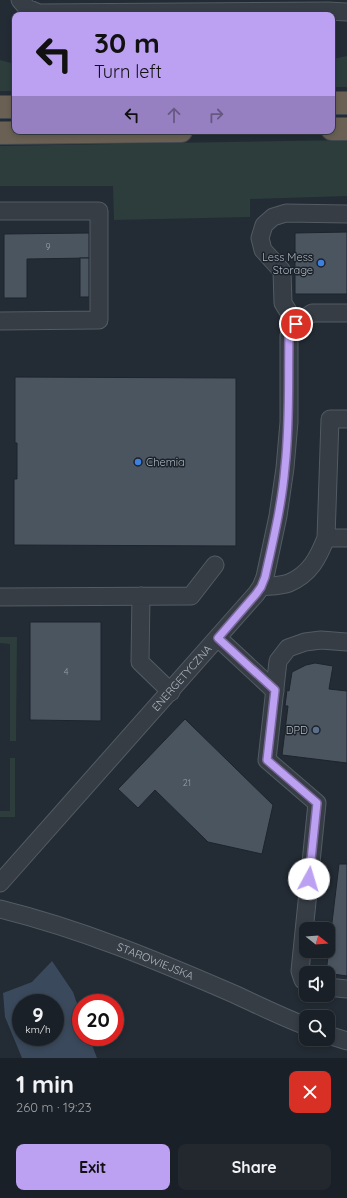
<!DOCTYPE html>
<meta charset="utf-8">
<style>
body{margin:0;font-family:Quicksand,sans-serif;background:#23282f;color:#f1f3f6;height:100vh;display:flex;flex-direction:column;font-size:15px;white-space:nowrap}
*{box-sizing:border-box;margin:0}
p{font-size:13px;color:#9fa3a7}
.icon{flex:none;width:22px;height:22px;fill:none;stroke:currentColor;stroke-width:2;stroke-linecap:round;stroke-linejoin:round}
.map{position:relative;height:1058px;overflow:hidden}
.panel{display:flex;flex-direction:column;background:#1a2027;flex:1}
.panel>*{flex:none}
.top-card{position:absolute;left:12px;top:12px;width:323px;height:122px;border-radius:8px;box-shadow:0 2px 6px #0003,0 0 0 1px #383e44;background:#bca0f2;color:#111;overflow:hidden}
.needle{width:26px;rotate:107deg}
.tools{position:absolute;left:299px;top:922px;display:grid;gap:8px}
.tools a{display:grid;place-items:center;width:36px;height:36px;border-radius:8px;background:#1a2027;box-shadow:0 2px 6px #0003,0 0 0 1px #383e44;font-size:20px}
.speed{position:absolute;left:12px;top:994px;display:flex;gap:8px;font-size:20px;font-weight:700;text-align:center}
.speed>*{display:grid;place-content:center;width:52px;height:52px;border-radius:50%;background:#1a2027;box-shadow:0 2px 6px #0003,0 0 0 1px #383e44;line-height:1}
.speed small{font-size:10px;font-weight:400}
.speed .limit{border:6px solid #d22;background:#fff;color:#111}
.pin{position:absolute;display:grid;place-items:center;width:34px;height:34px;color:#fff;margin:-17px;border:2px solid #fff;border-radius:50%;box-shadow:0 1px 4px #0007}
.me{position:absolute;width:44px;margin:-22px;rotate:6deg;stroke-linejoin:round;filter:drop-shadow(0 0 3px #0008)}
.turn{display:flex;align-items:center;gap:14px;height:84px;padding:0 16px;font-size:18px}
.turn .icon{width:52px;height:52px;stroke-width:2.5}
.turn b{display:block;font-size:28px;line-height:34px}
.lanes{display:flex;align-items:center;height:38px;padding:0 16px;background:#0003;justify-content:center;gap:20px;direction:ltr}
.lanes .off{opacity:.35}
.round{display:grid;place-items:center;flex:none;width:42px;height:42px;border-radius:8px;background:#23282f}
.overview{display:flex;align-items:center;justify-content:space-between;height:68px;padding:0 16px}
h1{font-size:24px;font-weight:800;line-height:30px}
.action{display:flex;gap:8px;margin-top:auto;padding:8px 16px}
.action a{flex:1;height:46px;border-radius:8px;background:#bca0f2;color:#111;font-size:16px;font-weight:800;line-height:46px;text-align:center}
.action a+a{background:#23282f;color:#f1f3f6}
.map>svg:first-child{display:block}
.green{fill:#2c3d3c}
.water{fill:#3a495c;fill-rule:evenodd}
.building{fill:#4b5560;stroke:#1d242c}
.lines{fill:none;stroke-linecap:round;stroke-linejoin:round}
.minor-casing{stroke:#535b63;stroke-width:19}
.highway-casing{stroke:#404850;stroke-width:24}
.minor{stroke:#363d45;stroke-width:17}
.highway{stroke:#6a6154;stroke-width:22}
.route-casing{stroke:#7a689d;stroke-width:10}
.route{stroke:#bca0f2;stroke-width:7}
.shop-dot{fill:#3f7fe0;stroke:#1b222a;stroke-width:1.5}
.service-dot{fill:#5c6f8a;stroke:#1b222a;stroke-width:1.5}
.labels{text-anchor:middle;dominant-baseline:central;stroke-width:3;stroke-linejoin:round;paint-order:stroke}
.number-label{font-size:9px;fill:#979faa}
.poi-label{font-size:11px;fill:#b0b8c2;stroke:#1b222a;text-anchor:end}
.street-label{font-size:11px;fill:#b0b8c2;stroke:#1b222a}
</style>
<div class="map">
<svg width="347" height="1058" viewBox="0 0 347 1058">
<rect width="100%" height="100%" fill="#232b34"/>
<g class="green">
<polygon points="347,56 347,87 332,87 332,59"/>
<polygon points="0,60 15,64 15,91 0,91"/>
<polygon points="347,140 347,196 250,199 250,217 114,220 113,186 0,186 0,146"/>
<polygon points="0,637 17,637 16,741 10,741 10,644 0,643"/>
<polygon points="10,758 15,758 15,817 0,817 0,811 10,811"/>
</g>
<path class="water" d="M52,961L73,992L81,1015V1037H89L97,1058H22L5,1017L3,993L32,982ZM21,1003H55V1037H21Z"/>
<g class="building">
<polygon points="347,232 347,294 295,294 295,233"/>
<polygon points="89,233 89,258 27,259 27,298 4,298 4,234"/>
<rect x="80" y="258" width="9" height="39"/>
<polygon points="15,377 236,378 236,546 14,545 14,479 17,479 17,443 15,443"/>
<polygon points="30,622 101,622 101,721 30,720"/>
<polygon points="315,663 333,666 329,689 347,691 347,763 282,755 288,706 285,706 287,690 289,691 292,672 306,665"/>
<polygon points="185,719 273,805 262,854 208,842 155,790 138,808 118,789"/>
<polygon points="339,864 347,864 347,976 326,973"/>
</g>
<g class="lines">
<defs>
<g id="minor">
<polyline points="20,0 27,8 39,13 328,11 347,12"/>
<polyline points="0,211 99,211 99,320 0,321"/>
<polyline points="296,324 283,303 282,271 263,250 260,238 264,225 273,217 286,213 347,214"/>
<polyline points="326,538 347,538"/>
<path d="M261,587C270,586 281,586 289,583C310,574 318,558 326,538L330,419H347"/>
<polyline points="141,596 140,662 171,692"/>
<polyline points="0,597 191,596 215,565"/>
<polyline points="218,638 275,691"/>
<path id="s1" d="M0,883L256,594L261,587L265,577L278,516L285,468L289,422V336L296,324L312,313H347"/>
<path id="s2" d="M0,909C81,929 158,961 234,994C258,1005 282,1017 306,1026"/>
<polyline points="306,982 303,980 300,971 317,803 267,760 278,661 288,648 305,642 321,640 347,642"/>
<polyline points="328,987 347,989"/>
<polyline points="328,1035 347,1041"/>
</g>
<g id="highway">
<polyline points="332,103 347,103"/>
<polyline points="0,107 15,107"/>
<polyline points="332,129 347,129"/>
<polyline points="0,133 181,131"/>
</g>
</defs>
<use href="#minor" class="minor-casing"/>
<use href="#highway" class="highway-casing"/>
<use href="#minor" class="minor"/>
<use href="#highway" class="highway"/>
</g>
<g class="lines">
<defs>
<path id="route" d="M296,324L289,336C288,380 290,423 285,467C282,504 273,541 265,577L261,587L256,594L218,638L275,690L267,760L317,803L309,879"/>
</defs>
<use href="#route" class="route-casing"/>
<use href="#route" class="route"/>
</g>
<g class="shop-dot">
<circle cx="321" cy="263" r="4"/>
<circle cx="138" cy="462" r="4"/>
</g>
<circle class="service-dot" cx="316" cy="730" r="4"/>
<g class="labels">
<g class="number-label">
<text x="48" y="246">9</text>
<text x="66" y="671">4</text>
<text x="187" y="782">21</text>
</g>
<g class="poi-label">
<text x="313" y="257">Less Mess<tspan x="313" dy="13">Storage</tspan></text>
<text x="146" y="462" text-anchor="start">Chemia</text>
<text x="308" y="730">DPD</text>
</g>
<g class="street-label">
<text stroke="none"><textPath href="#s1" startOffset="274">ENERGETYCZNA</textPath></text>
<text stroke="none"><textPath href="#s2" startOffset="164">STAROWIEJSKA</textPath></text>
</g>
</g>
</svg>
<div class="tools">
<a><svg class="needle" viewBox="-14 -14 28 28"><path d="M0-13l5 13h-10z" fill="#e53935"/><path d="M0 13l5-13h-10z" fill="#9fa3a7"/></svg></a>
<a><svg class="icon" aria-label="sound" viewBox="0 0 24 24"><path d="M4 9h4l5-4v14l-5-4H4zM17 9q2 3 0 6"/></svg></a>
<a><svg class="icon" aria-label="search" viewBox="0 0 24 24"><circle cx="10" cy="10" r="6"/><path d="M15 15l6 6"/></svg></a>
</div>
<div class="speed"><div>9<small>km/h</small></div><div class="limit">20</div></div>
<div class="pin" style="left:296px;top:324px;background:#d93025"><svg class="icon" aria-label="arrive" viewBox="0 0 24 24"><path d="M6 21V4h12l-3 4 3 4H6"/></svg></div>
<svg class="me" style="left:309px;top:879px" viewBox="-20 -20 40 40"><circle r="19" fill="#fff"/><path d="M0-13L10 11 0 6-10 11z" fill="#bca0f2"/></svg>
<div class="top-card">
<div class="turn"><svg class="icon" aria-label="left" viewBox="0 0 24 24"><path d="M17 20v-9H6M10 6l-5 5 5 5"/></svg><div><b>30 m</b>Turn left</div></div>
<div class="lanes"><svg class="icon" aria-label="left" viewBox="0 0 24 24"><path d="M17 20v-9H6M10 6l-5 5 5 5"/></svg><svg class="icon off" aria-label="ahead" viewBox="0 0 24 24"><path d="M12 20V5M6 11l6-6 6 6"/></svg><svg class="icon off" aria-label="right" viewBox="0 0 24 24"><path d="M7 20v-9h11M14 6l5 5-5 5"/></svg></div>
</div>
</div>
<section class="panel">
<div class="overview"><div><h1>1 min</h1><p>260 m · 19:23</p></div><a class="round" style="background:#d93025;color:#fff"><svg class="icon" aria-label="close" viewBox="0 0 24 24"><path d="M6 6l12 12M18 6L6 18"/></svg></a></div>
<div class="action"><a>Exit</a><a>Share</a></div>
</section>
